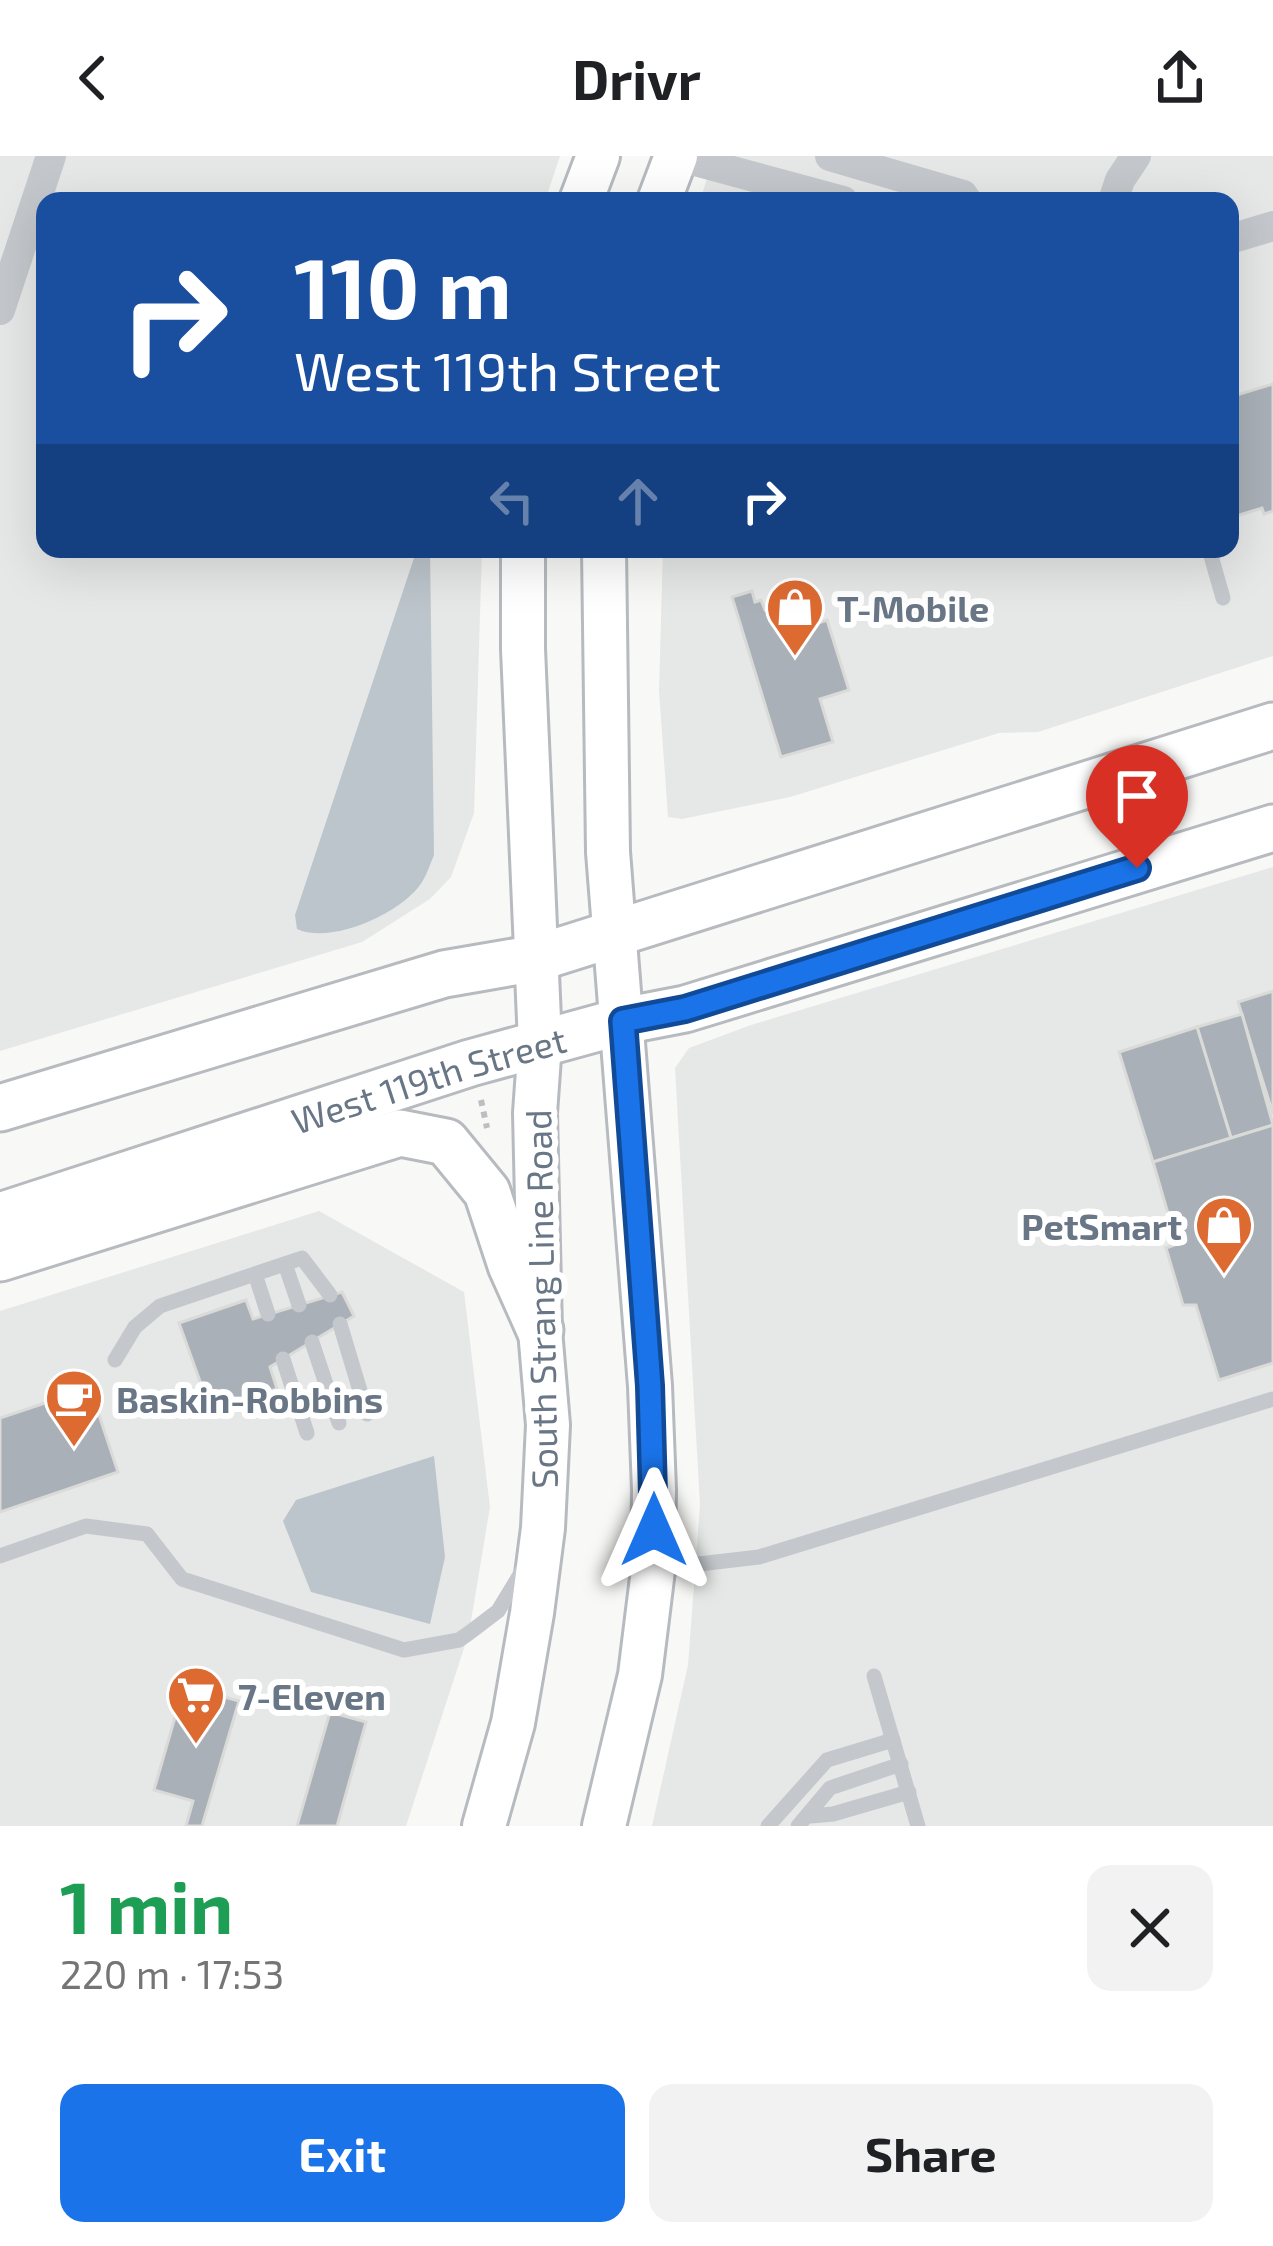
<!DOCTYPE html>
<meta charset="utf-8">
<style>
body{margin:0;font-family:"Exo 2",sans-serif;background:#f2f2f2;color:#202124;height:100vh;display:flex;flex-direction:column;font-size:45px;white-space:nowrap}
*{box-sizing:border-box;margin:0}
p{font-size:39px;color:#757577}
.icon{flex:none;width:66px;height:66px;fill:none;stroke:currentColor;stroke-width:2;stroke-linecap:round;stroke-linejoin:round}
.map{position:relative;height:1670px;overflow:hidden}
.drawer{display:flex;flex-direction:column;background:#fff;flex:1}
.drawer>*{flex:none}
.guide{position:absolute;left:36px;top:36px;width:1203px;height:366px;border-radius:24px;box-shadow:0 12px 48px #0002;background:#1a4fa0;color:#fff;overflow:hidden}
.pin{position:absolute;display:grid;place-items:center;width:102px;height:102px;color:#fff;margin:-123px -51px;border-radius:50% 50% 50% 0;rotate:-45deg;box-shadow:0 0 12px #0007}
.pin .icon{rotate:45deg}
.me{position:absolute;width:132px;margin:-66px;rotate:0deg;stroke-linejoin:round;filter:drop-shadow(0 0 9px #0008)}
.turn{display:flex;align-items:center;gap:42px;height:252px;padding:0 60px;font-size:54px}
.turn .icon{width:156px;height:156px;stroke-width:2.5}
.turn b{display:block;font-size:84px;line-height:102px}
.lanes{display:flex;align-items:center;height:114px;padding:0 60px;background:#0003;justify-content:center;gap:60px;direction:ltr}
.lanes .off{opacity:.35}
.round{display:grid;place-items:center;flex:none;width:126px;height:126px;border-radius:24px;background:#f2f2f2}
.overview{display:flex;align-items:center;justify-content:space-between;height:204px;padding:0 60px}
h1{font-size:72px;font-weight:700;line-height:90px;color:#1e9e55}
.cta{display:flex;gap:24px;margin-top:auto;padding:24px 60px}
.cta a{flex:1;height:138px;border-radius:24px;background:#1a73e8;color:#fff;font-size:48px;font-weight:700;line-height:138px;text-align:center}
.cta a+a{background:#f2f2f2;color:#202124}
header{display:flex;justify-content:space-between;align-items:center;height:156px;padding:0 60px;background:#fff;font-size:54px;font-weight:700}
.map>svg:first-child{display:block}
.built{fill:#e6e7e7}
.water{fill:#bcc5cb}
.building{fill:#a9b0b7;stroke:#dadad8;stroke-width:3}
.lines{fill:none;stroke-linecap:round;stroke-linejoin:round}
.secondary-casing{stroke:#b7bbc0;stroke-width:48}
.primary-casing{stroke:#b7bbbf;stroke-width:51}
.path{stroke:#bcbec1;stroke-width:6;stroke-dasharray:6 6;stroke-linecap:butt}
.service{stroke:#c4c7cb;stroke-width:15}
.minor{stroke:#c4c7cb;stroke-width:30}
.secondary{stroke:#fff;stroke-width:42}
.primary{stroke:#fff;stroke-width:45}
.route-casing{stroke:#114b97;stroke-width:30}
.route{stroke:#1a73e8;stroke-width:21}
.labels{text-anchor:middle;dominant-baseline:central;stroke-width:12;stroke-linejoin:round;paint-order:stroke}
.poi-label{font-size:36px;font-weight:bold;fill:#697686;stroke:#fff;text-anchor:start}
.street-label{font-size:36px;fill:#697686;stroke:#fff}
</style>
<header><svg class="icon" aria-label="back" viewBox="0 0 24 24"><path d="M15 5l-7 7 7 7"/></svg>Drivr<svg class="icon" aria-label="share" viewBox="0 0 24 24"><path d="M12 15V3M7 8l5-5 5 5M5 13v7h14v-7"/></svg></header>
<div class="map">
<svg width="1273" height="1670" viewBox="0 0 1273 1670">
<rect width="100%" height="100%" fill="#f8f8f6"/>
<g class="built">
<polygon points="0,0 560,0 545,45 45,45 45,393 482,393 474,657 451,721 430,743 362,786 0,895"/>
<polygon points="714,0 1273,0 1273,500 1038,576 999,577 790,641 682,663 668,661 659,535 663,393 1230,393 1230,45 700,45"/>
<polygon points="1273,711 1273,1670 652,1670 688,1509 700,1349 675,912 689,892 751,869"/>
<polygon points="319,1055 464,1136 490,1351 469,1477 406,1670 0,1670 0,1155"/>
</g>
<g class="water">
<path d="M417,393H430L434,699C430,708 427,718 422,726C403,757 331,789 297,773L295,759Z"/>
<polygon points="434,1300 445,1401 430,1468 311,1436 283,1365 296,1344"/>
</g>
<g class="building">
<polygon points="1273,228 1273,355 1264,358 1262,352 1233,361 1230,241"/>
<polygon points="752,435 755,446 761,444 765,454 800,443 809,470 827,464 849,534 820,543 833,586 781,601 732,441"/>
<polygon points="1273,835 1273,958 1238,846"/>
<polygon points="1242,858 1273,969 1231,982 1197,871"/>
<polygon points="1197,871 1231,982 1153,1006 1119,896"/>
<polygon points="1273,969 1273,1207 1219,1224 1196,1149 1183,1149 1166,1092 1177,1088 1153,1006"/>
<polygon points="342,1136 354,1160 270,1211 277,1233 210,1253 179,1167 246,1144 253,1163"/>
<polygon points="90,1232 118,1316 0,1356 0,1262"/>
<polygon points="184,1530 239,1545 202,1670 186,1670 193,1645 154,1634"/>
<polygon points="330,1556 366,1566 337,1670 297,1670"/>
</g>
<g class="lines">
<defs>
<g id="secondary">
<polyline points="581,45 598,0"/>
<polyline points="659,45 676,0"/>
<polyline points="484,1670 513,1567 532,1457 543,1372 548,1269 540,1174 535,957 540,887 523,493 523,393"/>
<polyline points="604,1670 640,1519 653,1414 654,1334 650,1230 608,696 604,393"/>
</g>
<g id="primary">
<polyline points="0,952 444,818 537,802 1273,570"/>
<path id="s1" d="M0,1060L470,907L623,865L685,853L1273,672"/>
<polyline points="0,1102 400,977 446,986 487,1036 511,1109 540,1174"/>
</g>
</defs>
<use href="#secondary" class="secondary-casing"/>
<use href="#primary" class="primary-casing"/>
<polyline class="path" points="481,944 487,972"/>
<g class="service">
<polyline points="1209,393 1223,442"/>
<polyline points="285,1108 299,1149"/>
<polyline points="255,1118 268,1158"/>
<polyline points="340,1168 367,1258"/>
<polyline points="312,1186 339,1267"/>
<polyline points="283,1203 307,1277"/>
<polyline points="115,1204 135,1171 160,1150 302,1102 330,1139"/>
<polyline points="0,1400 86,1370 147,1378 182,1423 404,1494 459,1484 469,1477 498,1455 524,1412"/>
<polyline points="656,1413 759,1401 1273,1243"/>
<polyline points="874,1520 918,1670"/>
<polyline points="811,1660 833,1658 909,1636"/>
<polyline points="768,1670 827,1604 893,1584"/>
<polyline points="798,1670 830,1632 901,1608"/>
</g>
<g class="minor">
<polyline points="677,0 843,45"/>
<polyline points="830,0 963,39 967,45"/>
<polyline points="1113,45 1120,24 1136,0"/>
<polyline points="1230,83 1273,70"/>
<polyline points="0,154 51,0"/>
</g>
<use href="#secondary" class="secondary"/>
<use href="#primary" class="primary"/>
</g>
<g class="lines">
<defs>
<polyline id="route" points="654,1374 650,1230 623,865 685,853 1137,712"/>
</defs>
<use href="#route" class="route-casing"/>
<use href="#route" class="route"/>
</g>
<defs>
<symbol id="shop-pin" viewBox="-11 -11 22 30"><path d="M0 17L-7.5 6A9.5 9.5 0 1 1 7.5 6Z" fill="#dd6b31" stroke="#fff"/><path d="M-5-2.5h2.3a2.7 3.5 0 0 1 5.4 0H5L5.5 6h-11ZM-1.5-2.5h3a1.5 2.3 0 0 0-3 0Z" fill="#fff"/></symbol>
<symbol id="cafe-pin" viewBox="-11 -11 22 30"><path d="M0 17L-7.5 6A9.5 9.5 0 1 1 7.5 6Z" fill="#dd6b31" stroke="#fff"/><path d="M-5.5-4.5H6V0H3Q3 3.5 0 3.5H-2.5Q-5.5 3.5-5.5 0ZM3-3.2v2h1.7v-2ZM-6 4.5H4V6H-6Z" fill="#fff"/></symbol>
<symbol id="supermarket-pin" viewBox="-11 -11 22 30"><path d="M0 17L-7.5 6A9.5 9.5 0 1 1 7.5 6Z" fill="#dd6b31" stroke="#fff"/><path d="M-6-5.5h2.5l.6 2H6L4.5 2H-2.5L-4.4-4H-6ZM-1.5 3.2a1.3 1.3 0 1 0 .1 0ZM3 3.2a1.3 1.3 0 1 0 .1 0Z" fill="#fff"/></symbol>
</defs>
<g fill-rule="evenodd">
<use href="#shop-pin" x="762" y="418" width="66" height="90"/>
<use href="#shop-pin" x="1191" y="1036" width="66" height="90"/>
<use href="#cafe-pin" x="41" y="1209" width="66" height="90"/>
<use href="#supermarket-pin" x="163" y="1506" width="66" height="90"/>
</g>
<g class="labels">
<g class="poi-label">
<text x="837" y="451">T-Mobile</text>
<text x="1182" y="1069" text-anchor="end">PetSmart</text>
<text x="116" y="1242">Baskin-Robbins</text>
<text x="238" y="1539">7-Eleven</text>
</g>
<g class="street-label">
<text stroke="none"><textPath href="#s1" startOffset="450">West 119th Street</textPath></text>
<text transform="translate(540 1143) rotate(-91)">South Strang Line Road</text>
</g>
</g>
</svg>
<div class="pin" style="left:1137px;top:712px;background:#d93025"><svg class="icon" aria-label="arrive" viewBox="0 0 24 24"><path d="M6 21V4h12l-3 4 3 4H6"/></svg></div>
<svg class="me" style="left:654px;top:1374px" viewBox="-20 -20 40 40"><path d="M0-17L14 15 0 8-14 15z" fill="#1a73e8" stroke="#fff" stroke-width="4"/></svg>
<div class="guide">
<div class="turn"><svg class="icon" aria-label="right" viewBox="0 0 24 24"><path d="M7 20v-9h11M14 6l5 5-5 5"/></svg><div><b>110 m</b>West 119th Street</div></div>
<div class="lanes"><svg class="icon off" aria-label="left" viewBox="0 0 24 24"><path d="M17 20v-9H6M10 6l-5 5 5 5"/></svg><svg class="icon off" aria-label="ahead" viewBox="0 0 24 24"><path d="M12 20V5M6 11l6-6 6 6"/></svg><svg class="icon" aria-label="right" viewBox="0 0 24 24"><path d="M7 20v-9h11M14 6l5 5-5 5"/></svg></div>
</div>
</div>
<section class="drawer">
<div class="overview"><div><h1>1 min</h1><p>220 m · 17:53</p></div><a class="round"><svg class="icon" aria-label="close" viewBox="0 0 24 24"><path d="M6 6l12 12M18 6L6 18"/></svg></a></div>
<div class="cta"><a>Exit</a><a>Share</a></div>
</section>
